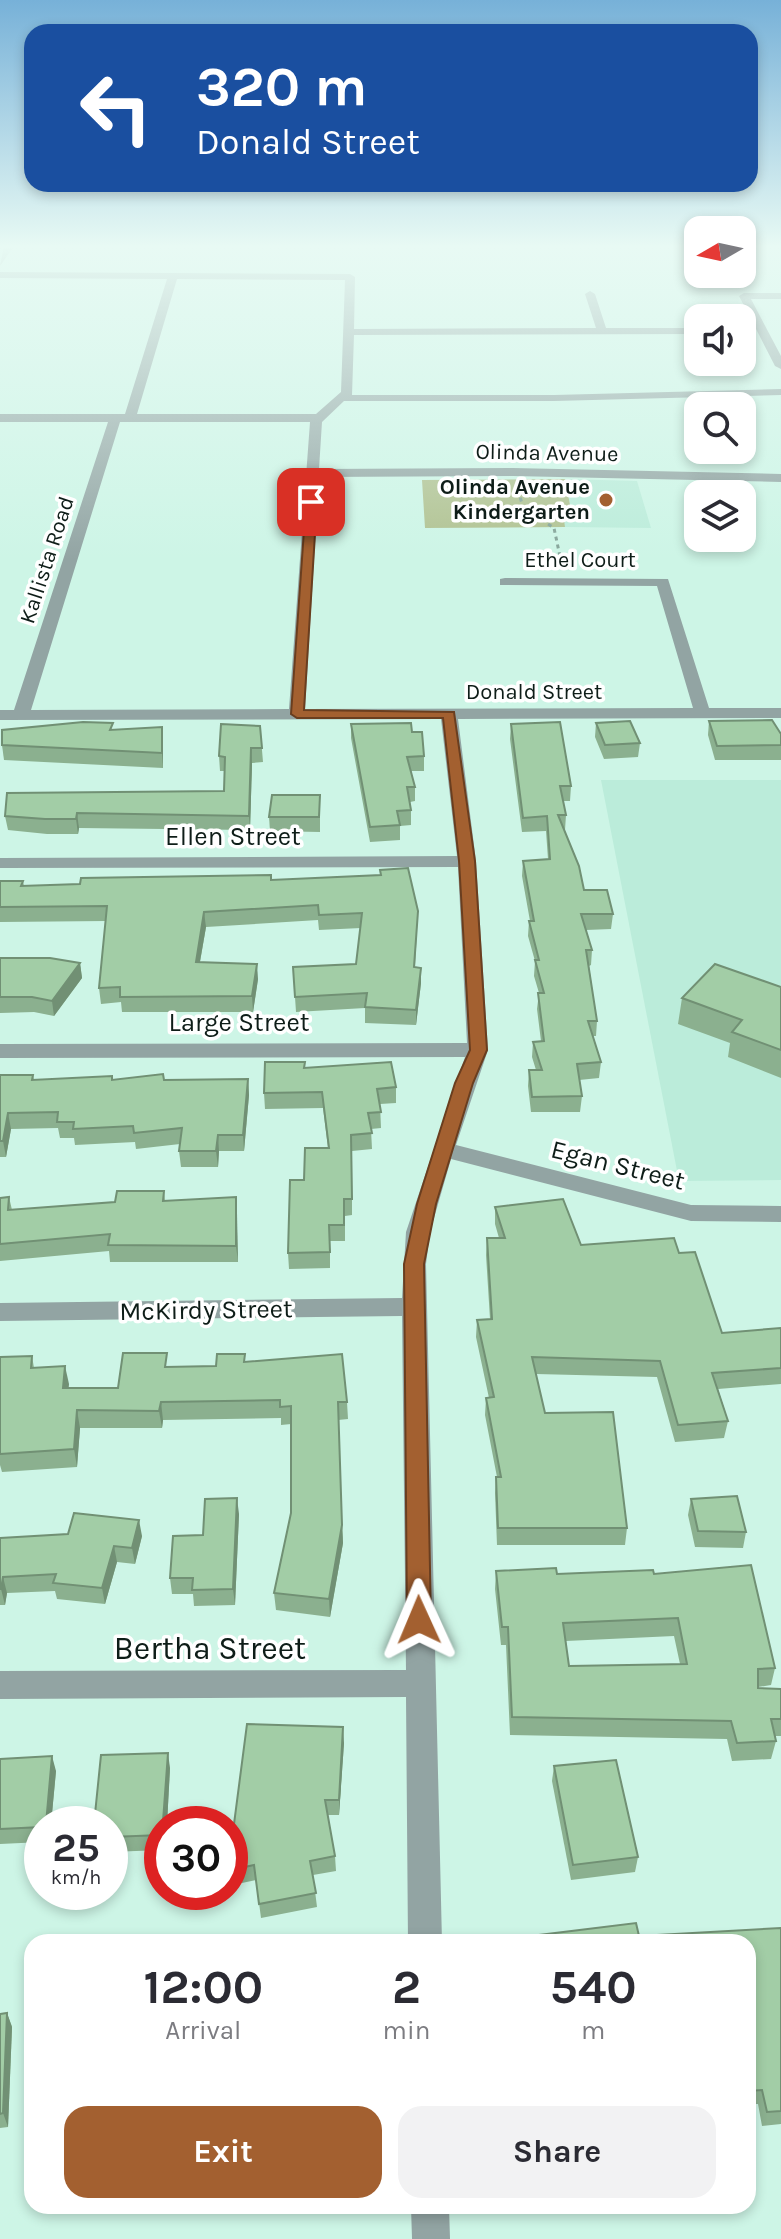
<!DOCTYPE html>
<style>
body{margin:0;font-family:Karla,sans-serif;background:#f2f2f3;color:#2b2b33;height:100vh;display:flex;flex-direction:column;font-size:30px;white-space:nowrap}
*{box-sizing:border-box;margin:0}
p{font-size:26px;color:#7c7c81}
.icon{flex:none;width:44px;height:44px;fill:none;stroke:currentColor;stroke-width:2;stroke-linecap:round;stroke-linejoin:round}
.map{position:relative;flex:1;overflow:hidden}
.side{position:absolute;left:24px;top:1934px;width:732px;height:280px;display:flex;flex-direction:column;background:#fff;border-radius:24px;box-shadow:0 4px 12px #0003}
.side>*{flex:none}
.hud{position:absolute;left:24px;top:24px;width:734px;height:168px;border-radius:24px;box-shadow:0 4px 12px #0003;background:#1a4fa0;color:#fff;overflow:hidden}
.needle{width:52px;rotate:261deg}
.controls{position:absolute;left:684px;top:216px;display:grid;gap:16px}
.controls a{display:grid;place-items:center;width:72px;height:72px;border-radius:16px;background:#fff;box-shadow:0 4px 12px #0003;font-size:40px}
.speed{position:absolute;left:24px;top:1806px;display:flex;gap:16px;font-size:40px;font-weight:700;text-align:center}
.speed>*{display:grid;place-content:center;width:104px;height:104px;border-radius:50%;background:#fff;box-shadow:0 4px 12px #0003;line-height:1}
.speed small{font-size:20px;font-weight:400}
.speed .limit{border:12px solid #d22;background:#fff;color:#111}
.pin{position:absolute;display:grid;place-items:center;width:68px;height:68px;color:#fff;margin:-34px;border-radius:16px;box-shadow:0 4px 12px #0006}
.me{position:absolute;width:88px;margin:-44px;rotate:359deg;stroke-linejoin:round;filter:drop-shadow(0 0 6px #0008)}
.turn{display:flex;align-items:center;gap:28px;height:168px;padding:0 40px;font-size:36px}
.turn .icon{width:104px;height:104px;stroke-width:2.5}
.turn b{display:block;font-size:56px;line-height:68px}
.eta{display:flex;justify-content:space-evenly;align-items:center;height:136px;text-align:center}
.eta b{font-size:48px;font-weight:700;line-height:56px}
.cta{display:flex;gap:16px;margin-top:auto;padding:16px 40px}
.cta a{flex:1;height:92px;border-radius:24px;background:#a36030;color:#fff;font-size:32px;font-weight:700;line-height:92px;text-align:center}
.cta a+a{background:#f2f2f3;color:#2b2b33}
.map>svg:first-child{display:block}
.built{fill:#bbecda}
.green{fill:#b0c190}
.lines{fill:none;stroke-linecap:round;stroke-linejoin:round}
.path{stroke:#84a398;stroke-width:3;stroke-dasharray:4 4;stroke-linecap:butt}
.minor{fill:#92a4a3;fill-rule:evenodd}
.wall{fill:#8bb08f;fill-rule:evenodd}
.shaded-wall{fill:#719074}
.building{fill:#a2cda6;stroke:#719074;stroke-width:2;fill-rule:evenodd}
.route{fill:#a36030;stroke:#6a3e1f;stroke-width:2}
.poi-dot{fill:#a36030;stroke:#fff;stroke-width:3}
.labels{text-anchor:middle;dominant-baseline:central;stroke-width:7;stroke-linejoin:round;paint-order:stroke}
.far-street-label{font-size:22px;fill:#0e1d18;stroke:#fff}
.far-poi-label{font-size:22px;font-weight:bold;fill:#0e1d18;stroke:#fff;text-anchor:end}
.street-label{font-size:26px;fill:#0e1d18;stroke:#fff}
.near-street-label{font-size:32px;fill:#0e1d18;stroke:#fff}
</style>
<div class="map">
<svg width="781" height="2239" viewBox="0 0 781 2239">
<rect width="100%" height="100%" fill="#cdf5e6"/>
<g class="built">
<polygon points="565,479 637,481 651,528 565,527 563,520 573,519"/>
<polygon points="601,780 781,780 781,1180 679,1181"/>
</g>
<polygon class="green" points="565,479 573,520 564,520 565,527 425,528 422,480"/>
<g class="lines">
<polyline class="path" points="518,490 523,507 554,528 562,566"/>
<g class="minor">
<polygon points="4,246 14,246 0,266"/>
<path d="M0,272L350,274L355,277L354,329L596,328L585,294L590,291L595,294L606,328H698V334L354,335L352,395H554L781,389V395L554,401H344L322,422L319,469L513,468L781,474V482L513,476L319,477L305,709L693,708L657,586L500,585V579L505,578L668,579L709,708H781V718L458,719L476,861L488,1050L456,1145L691,1205L781,1206V1222L691,1221L451,1159L430,1232L426,1264L442,1942H408L406,1697L0,1699V1671L406,1670L402,1316L0,1321V1303L402,1298L406,1232L465,1057L0,1058V1044L467,1043L458,867L0,868V858L457,856L441,719L0,720V710H14L108,422H0V414H125L167,279L0,278ZM177,279L345,280L341,392L316,414H137ZM120,422H310L289,709L31,710Z"/>
<polygon points="744,293 781,293 781,299 751,299 781,356 781,369 775,366 739,296"/>
<polygon points="411,2206 449,2206 450,2239 412,2239"/>
</g>
</g>
<g class="wall">
<polygon points="709,721 781,734 781,760 715,760 708,735"/>
<polygon points="596,723 640,743 638,757 604,759 595,737"/>
<polygon points="351,724 412,732 424,756 424,771 411,771 415,787 415,801 410,802 411,810 411,825 400,826 400,840 370,842 351,738"/>
<polygon points="511,724 571,786 570,801 563,801 566,815 565,830 564,830 584,890 613,914 611,929 586,930 592,950 591,965 589,966 597,1021 596,1036 593,1036 601,1062 599,1078 579,1080 582,1096 580,1112 531,1112 528,1086 529,1070 536,1070 532,1057 533,1042 541,1041 537,1009 539,993 534,976 535,961 528,936 529,921 530,921 522,876 523,861 548,859 546,831 522,832 510,739"/>
<polygon points="260,726 263,762 252,763 250,830 79,828 78,834 47,834 8,830 5,816 224,791 224,771 220,771 219,756"/>
<polygon points="114,729 163,741 163,768 4,760 2,745"/>
<polygon points="320,795 320,832 270,831 269,817"/>
<polygon points="380,870 418,911 415,967 421,983 416,1025 365,1023 365,1008 296,1012 293,967 356,964 361,928 319,930 318,920 206,927 200,962 258,979 253,1012 122,1012 121,1002 101,1004 99,988 106,921 0,922 0,881 23,881 24,886 271,880 380,875"/>
<polygon points="0,958 80,963 82,978 54,1016 34,1012 0,1013"/>
<polygon points="781,987 781,1078 728,1057 730,1043 678,1024 682,998"/>
<polygon points="305,1068 396,1087 396,1103 380,1104 381,1128 371,1129 372,1149 352,1151 352,1215 345,1216 345,1241 330,1241 330,1268 289,1269 288,1253 304,1180 328,1148 323,1108 265,1109 264,1093"/>
<polygon points="0,1075 33,1075 34,1080 112,1076 113,1080 248,1079 249,1095 244,1151 219,1151 218,1167 181,1167 179,1151 180,1144 136,1149 135,1142 75,1145 74,1138 60,1138 58,1128 11,1129 6,1157 0,1157"/>
<polygon points="164,1191 165,1201 236,1197 238,1262 110,1262 109,1251 0,1261 0,1198 9,1197 12,1210 115,1202"/>
<polygon points="495,1207 581,1245 679,1253 722,1333 781,1328 781,1384 718,1389 728,1421 724,1438 675,1442 657,1377 536,1374 545,1413 627,1528 625,1545 497,1545 495,1493 496,1477 497,1477 485,1415 486,1398 489,1398 476,1337 477,1320 490,1319 486,1255 487,1238 499,1238 495,1224"/>
<polygon points="32,1356 34,1368 65,1366 68,1388 118,1388 168,1367 216,1366 245,1362 347,1402 348,1419 338,1420 343,1543 330,1617 276,1610 274,1593 291,1513 291,1424 281,1425 281,1418 163,1420 162,1428 80,1428 77,1467 2,1472 0,1465 0,1357"/>
<polygon points="691,1499 746,1532 743,1548 695,1547 688,1515"/>
<polygon points="239,1514 235,1605 194,1606 193,1594 172,1594 170,1578 203,1535"/>
<polygon points="142,1536 135,1564 117,1562 105,1604 57,1599 55,1591 7,1593 5,1605 0,1605 0,1538"/>
<path d="M496,1571L557,1574H654L775,1668L771,1685L758,1687V1688L781,1689V1736H775L776,1741L771,1759L732,1761L727,1739L510,1735L506,1645H501L495,1589ZM674,1636L680,1664L569,1666L566,1641Z"/>
<polygon points="344,1743 339,1815 327,1815 335,1856 336,1871 313,1875 317,1907 261,1918 256,1880 242,1883 234,1824"/>
<polygon points="0,1759 56,1771 51,1824 42,1824 42,1842 0,1844"/>
<polygon points="554,1766 638,1857 635,1872 571,1880 552,1781"/>
<polygon points="170,1768 167,1824 162,1824 162,1850 110,1852 110,1824"/>
<polygon points="781,1928 781,2124 762,2126 758,2104 748,2104 748,1942 514,1942 515,1938 639,1936"/>
<polygon points="7,2013 12,2027 8,2127 0,2128 0,2014"/>
</g>
<g class="shaded-wall">
<polygon points="162,727 163,741 163,768 162,753"/>
<polygon points="251,748 252,763 250,830 249,816"/>
<polygon points="77,813 79,828 78,834 76,819"/>
<polygon points="204,912 206,927 197,978 196,962"/>
<polygon points="80,963 82,978 54,1016 52,1001"/>
<polygon points="257,964 258,979 253,1012 252,996"/>
<polygon points="421,968 421,983 416,1025 416,1010"/>
<polygon points="248,1079 249,1095 244,1151 243,1135"/>
<polygon points="8,1113 11,1129 6,1157 3,1141"/>
<polygon points="218,1135 219,1151 218,1167 216,1151"/>
<polygon points="236,1197 237,1213 238,1262 236,1246"/>
<polygon points="65,1366 69,1384 67,1406 63,1388"/>
<polygon points="161,1402 163,1420 162,1428 159,1411"/>
<polygon points="77,1410 80,1428 77,1467 74,1449"/>
<polygon points="237,1498 239,1514 235,1605 233,1589"/>
<polygon points="139,1520 142,1536 135,1564 132,1548"/>
<polygon points="342,1525 343,1543 330,1617 329,1599"/>
<polygon points="114,1546 117,1562 105,1604 102,1588"/>
<polygon points="3,1577 7,1593 5,1605 1,1589"/>
<polygon points="343,1727 344,1743 339,1815 339,1800"/>
<polygon points="168,1753 170,1768 167,1824 163,1824"/>
<polygon points="52,1756 56,1771 51,1824 46,1824"/>
<polygon points="7,2013 12,2027 8,2127 3,2113"/>
</g>
<g class="building">
<polygon points="772,720 781,734 781,745 717,746 709,721"/>
<polygon points="630,721 640,743 605,745 596,723"/>
<polygon points="83,722 113,723 110,730 162,727 162,753 2,745 2,730"/>
<polygon points="560,722 571,786 560,786 566,815 558,815 579,866 584,890 607,890 613,914 581,914 592,950 586,950 597,1021 588,1021 601,1062 577,1064 582,1096 532,1097 529,1070 542,1070 533,1042 544,1041 538,993 544,993 535,960 539,960 529,921 534,921 523,861 550,859 547,816 523,818 511,724"/>
<polygon points="411,723 412,732 422,732 424,756 407,757 415,787 407,787 411,810 397,811 400,825 370,827 351,724"/>
<polygon points="221,724 260,726 262,748 251,748 249,816 77,813 76,819 45,819 5,816 7,793 224,791 225,757 219,756"/>
<polygon points="272,795 320,795 319,817 269,817"/>
<polygon points="408,868 418,911 414,967 421,968 416,1010 365,1007 367,993 295,997 293,967 356,964 362,913 319,915 318,905 204,912 196,962 257,964 252,996 120,997 120,987 99,988 107,906 0,907 0,881 23,881 21,886 80,884 81,878 271,875 271,880 381,875 380,870"/>
<polygon points="0,958 50,958 80,963 52,1001 32,997 0,997"/>
<polygon points="715,964 781,987 781,1050 732,1032 742,1020 682,998"/>
<polygon points="265,1062 305,1062 304,1068 391,1062 396,1087 377,1089 381,1112 368,1113 372,1133 351,1135 352,1199 344,1199 344,1225 329,1225 330,1252 288,1253 290,1180 304,1180 305,1148 329,1148 322,1092 264,1093"/>
<polygon points="163,1074 164,1080 248,1079 243,1135 218,1135 216,1151 179,1151 182,1128 134,1133 133,1126 73,1129 74,1122 57,1122 58,1112 8,1113 3,1141 0,1141 0,1075 33,1075 32,1080 112,1076 112,1080"/>
<polygon points="117,1191 164,1191 163,1201 236,1197 236,1246 108,1245 110,1234 0,1244 0,1198 9,1197 8,1210 115,1202"/>
<polygon points="563,1199 581,1245 674,1238 679,1253 695,1252 722,1333 781,1328 781,1368 712,1373 728,1421 678,1425 660,1361 532,1357 545,1413 613,1412 627,1528 498,1528 496,1477 501,1477 486,1398 494,1397 477,1320 492,1319 487,1238 505,1238 495,1207"/>
<polygon points="123,1353 167,1353 165,1367 216,1366 217,1354 245,1354 244,1362 342,1354 347,1402 338,1402 342,1525 329,1599 274,1593 291,1513 291,1406 280,1407 280,1400 161,1402 159,1411 77,1410 74,1449 0,1454 0,1357 32,1356 31,1368 65,1366 63,1388 118,1388"/>
<polygon points="737,1496 746,1532 698,1531 691,1499"/>
<polygon points="237,1498 233,1589 192,1590 193,1578 170,1578 173,1536 203,1535 205,1499"/>
<polygon points="74,1513 139,1520 132,1548 114,1546 102,1588 53,1583 56,1574 3,1577 1,1589 0,1589 0,1538 68,1534"/>
<path d="M751,1565L775,1668L758,1669V1688L781,1689V1719H771L776,1741L737,1743L731,1721L512,1717L508,1627H502L496,1571L556,1568L557,1574L653,1570L654,1574ZM678,1618L687,1664L569,1666L563,1623Z"/>
<polygon points="247,1724 343,1727 339,1800 325,1800 335,1856 310,1861 316,1893 259,1904 254,1865 240,1868 234,1824"/>
<polygon points="168,1753 162,1835 110,1837 110,1824 94,1824 101,1755"/>
<polygon points="52,1756 46,1824 42,1824 42,1827 0,1829 0,1759"/>
<polygon points="616,1760 638,1857 573,1865 554,1766"/>
<polygon points="636,1923 639,1936 781,1928 781,2111 767,2112 762,2090 748,2091 748,1942 515,1942 515,1938"/>
<polygon points="7,2013 3,2113 0,2114 0,2014"/>
</g>
<linearGradient id="sky" x2="0" y2="1"><stop stop-color="#77b1d8"/><stop offset="0.44" stop-color="#e8faf4"/><stop offset="1" stop-color="#e8faf4" stop-opacity="0"/></linearGradient>
<rect width="781" height="560" fill="url(#sky)"/>
<polygon class="route" points="311,498 317,502 304,710 454,712 475,861 487,1050 473,1083 436,1204 424,1264 431,1620 427,1628 419,1631 410,1628 407,1620 404,1264 417,1204 455,1083 470,1050 459,861 443,718 297,718 291,714 306,502"/>
<circle class="poi-dot" cx="606" cy="500" r="8"/>
<g class="labels">
<g class="far-street-label">
<text transform="translate(547 453) rotate(1)">Olinda Avenue</text>
<text transform="translate(47 560) rotate(-72)">Kallista Road</text>
<text x="580" y="560">Ethel Court</text>
<text x="534" y="692">Donald Street</text>
</g>
<g class="far-poi-label">
<text x="590" y="487">Olinda Avenue<tspan x="590" dy="25">Kindergarten</tspan></text>
</g>
<g class="street-label">
<text x="233" y="836">Ellen Street</text>
<text x="239" y="1022">Large Street</text>
<text transform="translate(618 1165) rotate(14)">Egan Street</text>
<text transform="translate(206 1310) rotate(-1)">McKirdy Street</text>
</g>
<g class="near-street-label">
<text x="210" y="1648">Bertha Street</text>
</g>
</g>
</svg>
<div class="controls">
<a><svg class="needle" viewBox="-14 -14 28 28"><path d="M0-13l5 13h-10z" fill="#e53935"/><path d="M0 13l5-13h-10z" fill="#7c7c81"/></svg></a>
<a><svg class="icon" aria-label="sound" viewBox="0 0 24 24"><path d="M4 9h4l5-4v14l-5-4H4zM17 9q2 3 0 6"/></svg></a>
<a><svg class="icon" aria-label="search" viewBox="0 0 24 24"><circle cx="10" cy="10" r="6"/><path d="M15 15l6 6"/></svg></a>
<a><svg class="icon" aria-label="layers" viewBox="0 0 24 24"><path d="M12 4l9 5-9 5-9-5zM3 14l9 5 9-5"/></svg></a>
</div>
<div class="speed"><div>25<small>km/h</small></div><div class="limit">30</div></div>
<div class="pin" style="left:311px;top:502px;background:#d93025"><svg class="icon" aria-label="arrive" viewBox="0 0 24 24"><path d="M6 21V4h12l-3 4 3 4H6"/></svg></div>
<svg class="me" style="left:419px;top:1620px" viewBox="-20 -20 40 40"><path d="M0-17L14 15 0 8-14 15z" fill="#a36030" stroke="#fff" stroke-width="4"/></svg>
<div class="hud">
<div class="turn"><svg class="icon" aria-label="left" viewBox="0 0 24 24"><path d="M17 20v-9H6M10 6l-5 5 5 5"/></svg><div><b>320 m</b>Donald Street</div></div>
</div>
<section class="side">
<div class="eta">
<div><b>12:00</b><p>Arrival</p></div>
<div><b>2</b><p>min</p></div>
<div><b>540</b><p>m</p></div>
</div>
<div class="cta"><a>Exit</a><a>Share</a></div>
</section>
</div>
